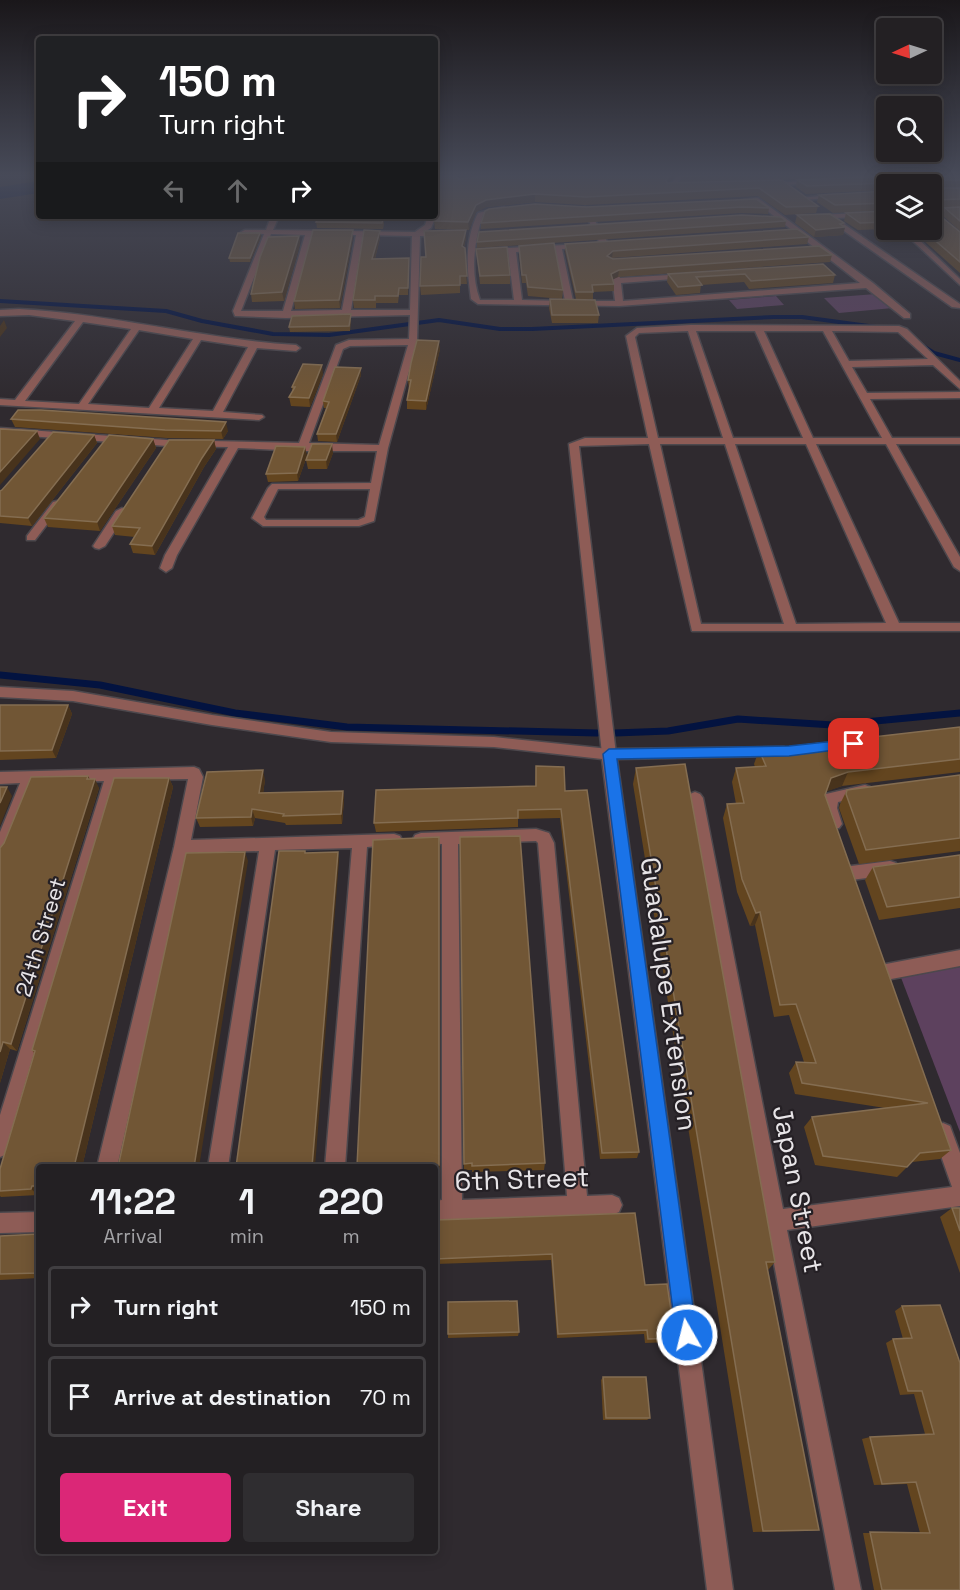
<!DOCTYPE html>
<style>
body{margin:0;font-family:"Space Grotesk",sans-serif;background:#2f2d30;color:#f1f3f6;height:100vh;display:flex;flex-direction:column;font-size:22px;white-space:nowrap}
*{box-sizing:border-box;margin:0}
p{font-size:20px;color:#a3a3a6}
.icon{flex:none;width:33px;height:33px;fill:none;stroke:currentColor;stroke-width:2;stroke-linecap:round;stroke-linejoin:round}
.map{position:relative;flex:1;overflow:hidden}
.details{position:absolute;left:36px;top:1164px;width:402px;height:390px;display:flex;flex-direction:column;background:#232023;border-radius:6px;box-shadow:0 3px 15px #0003,0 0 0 2px #403e41}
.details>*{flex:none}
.banner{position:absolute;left:36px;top:36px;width:402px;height:183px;border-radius:6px;box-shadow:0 3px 15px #0003,0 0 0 2px #403e41;background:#202124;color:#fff;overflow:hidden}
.needle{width:39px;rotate:266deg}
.controls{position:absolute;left:876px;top:18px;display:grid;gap:12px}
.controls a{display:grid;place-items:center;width:66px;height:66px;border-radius:6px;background:#232023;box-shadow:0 3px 15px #0003,0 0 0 2px #403e41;font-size:30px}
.pin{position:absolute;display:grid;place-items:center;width:51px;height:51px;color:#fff;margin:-26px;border-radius:12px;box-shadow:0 3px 9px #0006}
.me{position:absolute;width:66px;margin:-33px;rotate:352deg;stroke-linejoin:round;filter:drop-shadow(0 0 4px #0008)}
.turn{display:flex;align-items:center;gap:21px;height:126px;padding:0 24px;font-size:27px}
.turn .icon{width:78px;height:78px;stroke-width:2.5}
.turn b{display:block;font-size:42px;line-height:51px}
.lanes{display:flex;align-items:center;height:57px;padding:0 24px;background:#0003;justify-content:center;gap:30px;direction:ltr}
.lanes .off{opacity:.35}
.eta{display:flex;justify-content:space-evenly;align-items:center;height:102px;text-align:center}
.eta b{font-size:36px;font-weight:600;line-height:42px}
.button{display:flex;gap:12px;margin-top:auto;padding:12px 24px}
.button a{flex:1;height:69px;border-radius:6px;background:#db2777;color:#fff;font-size:24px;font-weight:600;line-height:69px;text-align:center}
.button a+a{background:#2f2d30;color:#f1f3f6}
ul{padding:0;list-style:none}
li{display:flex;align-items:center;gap:18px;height:81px;margin:0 12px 9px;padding:0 12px;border:3px solid #403e41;border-radius:6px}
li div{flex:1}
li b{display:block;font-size:22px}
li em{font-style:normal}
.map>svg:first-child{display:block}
.green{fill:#5d415e}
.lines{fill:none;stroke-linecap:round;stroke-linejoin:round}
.stream-far1{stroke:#031340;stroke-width:4}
.stream{stroke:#031340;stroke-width:7}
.river{fill:#031340;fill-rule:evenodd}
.minor-casing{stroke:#4d484d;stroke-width:3}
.tertiary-casing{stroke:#4d484d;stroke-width:3}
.minor{fill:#8e5c56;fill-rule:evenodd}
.tertiary{fill:#8e5c56;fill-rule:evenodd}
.wall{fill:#63451f}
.shaded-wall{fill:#48331c}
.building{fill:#715635;stroke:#846d51;stroke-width:1.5}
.route{fill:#1a73e8;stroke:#114b97;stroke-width:1.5}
.labels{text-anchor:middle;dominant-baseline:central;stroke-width:4.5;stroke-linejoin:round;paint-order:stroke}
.street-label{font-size:22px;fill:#e8e5e8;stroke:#252025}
.near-street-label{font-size:27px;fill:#e8e5e8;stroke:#252025}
</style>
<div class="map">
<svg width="960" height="1590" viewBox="0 0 960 1590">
<rect width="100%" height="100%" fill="#2f2a2f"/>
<g class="green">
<polygon points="876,294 893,308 839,313 824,298"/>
<polygon points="776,296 784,305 737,309 729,300"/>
<polygon points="960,967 960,1132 900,975"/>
</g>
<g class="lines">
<g class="stream-far1">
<polyline points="0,301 166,311 202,321 273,334 329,335 439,320 500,329 532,329 774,317 802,317 876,327"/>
<polyline points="920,344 934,353 960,360"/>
</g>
<g class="stream">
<polyline points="0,675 100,685 235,713 347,727 597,733"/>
<polyline points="615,733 668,731 738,719 833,725 960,713"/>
</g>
<polygon class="river" points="39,181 39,193 0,199 0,187"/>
<defs>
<g id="minor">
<polygon points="678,175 693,175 683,177 671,189 667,189"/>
<polygon points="816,180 818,183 768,186 765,184"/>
<polygon points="839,194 841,197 803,200 800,198"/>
<path d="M758,198L873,283L910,314V318H904L866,288L619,306L478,304L471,299C467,269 464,241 478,213L504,207L506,210L483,215C474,241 470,273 480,300H514L508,252L489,253H486V249L584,244L587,248L562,249L573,301H615C612,267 599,238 582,209L585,207L588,209L608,243L620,278L686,274L690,276L686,278L621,283L623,301L860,283L756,202L738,203L735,201ZM555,250L565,301L522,300L516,252Z"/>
<polygon points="960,209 960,213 932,214 932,210"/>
<polygon points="886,212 886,216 835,218 960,304 960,308 952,307 827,219 811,217 815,215"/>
<path d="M435,215L436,216L431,228L424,232L447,234L443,236H420L417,342L388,448L374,521L359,526H263L252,518L268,488L272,484L371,483L377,451H302L238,448L177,555L172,568L166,572L160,568L165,555L228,447L167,446L0,434V428L167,440L299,443L336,345L349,340L409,339L410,315L286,318L235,316L233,311L264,234L241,232L245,230H266L271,216H279L273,230L415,232L425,225L428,216ZM271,234L305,235L283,311H241ZM312,235H356L342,310L291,311ZM363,235L412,236L410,310H351ZM408,345L379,445L309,443L343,349L350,346ZM278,489H370L365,517L358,520H266L264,517Z"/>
<polygon points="901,230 909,230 960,279 960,285"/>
<path d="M19,309C113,314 202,339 296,345L300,348L296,351L257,348L223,412L262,415L264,417L259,420L0,405V399L15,400L75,321L29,315L0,316V310ZM83,322L131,329L79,404L25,401ZM139,330L193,339L149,408L88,404ZM201,340L248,347L213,411L159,408Z"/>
<path d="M691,325L899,326L907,329L960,381V389L933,365L852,367L867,393L960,392V398L870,399L892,438H960V444H896L960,557V571L954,567L886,444H816L899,623H960V631H692L649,444L579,446L616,754L609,759L602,754L569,444L585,438H648L626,336L637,328ZM688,331L723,438H658L635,337L639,333ZM696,331H755L803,438H733ZM764,331H823L882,438H813ZM832,331L898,332L928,359L849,361ZM660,444H725L784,624H701ZM735,444H806L886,623L796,624Z"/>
<polygon points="57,501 61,502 61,506 35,540 27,540 27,536 53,502"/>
<polygon points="122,508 128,511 105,546 99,549 95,548 93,546 116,511"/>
<polygon points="194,767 199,769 203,777 191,840 394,834 400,836 402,840 400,844 367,847 345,1167 325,1167 352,848 275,850 228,1167 208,1167 259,851 188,853 117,1167 97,1167 174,847 188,779 118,780 10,1147 7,1154 0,1157 0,1115 104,781 35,783 8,851 6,855 0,857 0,832 20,783 0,784 0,772"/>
<polygon points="865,785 870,787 872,791 870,795 838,802 837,808 842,824 839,828 829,828 821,808 826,794"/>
<polygon points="695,792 700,794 703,798 783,1209 952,1187 933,1133 936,1126 943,1123 950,1126 960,1153 960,1206 787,1230 861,1590 835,1590 687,798 690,794"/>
<path d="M536,829L549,833L554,843L587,1196L612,1195L619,1198L622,1205L619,1212L612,1215L435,1221V1201L442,1200V844L415,843L413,839L415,835L421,833ZM536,841L538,843L567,1196L462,1200L458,844Z"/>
<polygon points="890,861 896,863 898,868 896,873 890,875 851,880 845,878 843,873 845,868 851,866"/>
<polygon points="960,950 960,966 886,980 880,977 877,972 880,967 886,964"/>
<polygon points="39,1212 39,1232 0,1233 0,1213"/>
</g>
<polygon id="tertiary" points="0,687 73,691 212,715 331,732 494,737 609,749 784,747 786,751 779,756 617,759 733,1590 707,1590 602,759 494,747 331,742 212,725 73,701 0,697"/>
</defs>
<use href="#minor" class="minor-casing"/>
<use href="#tertiary" class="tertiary-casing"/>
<use href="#minor" class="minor"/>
<use href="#tertiary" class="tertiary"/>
</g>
<g class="wall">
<polygon points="435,175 459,179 487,176 461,178 457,175 676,175 669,183 680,183 681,176 683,175 960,175 960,187 933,188 960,188 960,207 933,208 933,210 960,232 960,273 912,230 932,230 932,184 886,184 886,190 806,194 796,187 797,180 908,175 748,181 818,206 816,213 785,215 758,196 585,205 535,202 486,207 476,212 469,230 435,229 434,221 438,210 435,194"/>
<polygon points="886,191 886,210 833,213 817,202 819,195"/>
<polygon points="756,199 769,208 768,214 741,213 481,229 481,223 586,207"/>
<polygon points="960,207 960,231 943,216 945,208"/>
<polygon points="886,211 886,229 858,230 844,221 846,213"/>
<polygon points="797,215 844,223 843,226 845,227 843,235 814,237 795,223"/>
<polygon points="371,218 383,218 384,224 383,229 317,228 316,222"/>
<polygon points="786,221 785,227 477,248 477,242"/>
<polygon points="353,230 353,237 340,308 295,309 294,301"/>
<polygon points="466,230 466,238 464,247 467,284 460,284 460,293 421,295 420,286 425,257"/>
<polygon points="380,231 380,238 375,259 409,258 408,295 399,295 398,303 376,303 376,308 354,308 353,300"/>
<polygon points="260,233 261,237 250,262 230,262 229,258"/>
<polygon points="299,236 300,244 284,301 252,302 251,294"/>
<polygon points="809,237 807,244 612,258 611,258 613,259 832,255 830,262 618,277 613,279 614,284 614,291 593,292 593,299 576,299 565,251 565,244"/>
<polygon points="519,246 563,290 562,299 528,296 526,283 522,283 519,254"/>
<polygon points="476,249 510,275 510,284 480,284"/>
<polygon points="823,264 835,275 833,283 749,289 744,282 701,285 700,293 676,295 667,282 668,274"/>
<polygon points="550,299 599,315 598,323 552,323 549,308"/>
<polygon points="351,319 350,331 290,332 289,327"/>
<polygon points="440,349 426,410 407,409 407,400 409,389 408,380"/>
<polygon points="323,374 310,407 291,406 289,397 292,392 292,387"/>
<polygon points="361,375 337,442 318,441 317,434 326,408 324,408 323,401"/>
<polygon points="11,419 228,431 223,439 167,438 15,427"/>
<polygon points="94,435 97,443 32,526 0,523 0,491"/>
<polygon points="153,439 156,448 100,531 48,527 44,518"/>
<polygon points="214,440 216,449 204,467 155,555 133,553 130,544 135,537 115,535 112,526"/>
<polygon points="333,453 327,469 308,469 306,460"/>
<polygon points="307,456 298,481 268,482 266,474"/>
<polygon points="0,705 68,705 72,714 56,758 0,760"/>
<polygon points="960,727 960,772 842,786 826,791 825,795 951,1150 940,1159 912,1162 897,1177 815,1165 804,1127 812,1117 885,1108 795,1094 789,1073 796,1062 804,1062 789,1015 774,1017 755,925 750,926 737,892 723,818 727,804 736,804 732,782 736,768 755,767 754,764 759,750"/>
<polygon points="536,766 565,791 639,1152 637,1158 600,1159 560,818 518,819 518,827 376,832 374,823 535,786"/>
<polygon points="636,768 775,1262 768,1270 819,1530 807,1531 753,1532 633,784"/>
<polygon points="960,775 960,851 859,864 839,808 840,804 847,790"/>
<polygon points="88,776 90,779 99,788 17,1051 10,1049 0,1083 0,848"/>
<polygon points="169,778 173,787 82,1167 39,1167 39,1192 38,1195 1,1197 0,1196 0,1169 34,1053 32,1050"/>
<polygon points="265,780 263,793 343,791 344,800 342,824 286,825 285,823 255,818 253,826 200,827 196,818"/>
<polygon points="439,837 440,1171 435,1171 435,1167 357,1167"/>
<polygon points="460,837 545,1163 544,1170 472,1172 472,1170 464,1170"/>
<polygon points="960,855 960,908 879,920 865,880 873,867"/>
<polygon points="952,1208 960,1208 960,1273 940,1217"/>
<polygon points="635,1213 645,1285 675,1338 672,1342 645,1343 644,1334 557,1338 551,1260 435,1264 435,1220"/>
<polygon points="39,1234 39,1278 0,1280 0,1236"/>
<polygon points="940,1305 960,1590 874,1590 863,1533 920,1533 907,1484 874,1485 862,1439 870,1437 925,1434 914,1394 900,1395 886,1343 893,1339 903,1339 895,1311 902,1306"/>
<polygon points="519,1332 518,1336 448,1338 448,1334"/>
<polygon points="603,1377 650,1418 647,1420 603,1420 601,1380"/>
</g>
<g class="shaded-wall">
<polygon points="671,175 676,175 665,188 666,180"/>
<polygon points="535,194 535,202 486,207 476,212 469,230 468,222 476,205 486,200"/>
<polygon points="845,227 843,235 814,237 816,230"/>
<polygon points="353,230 353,237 340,308 339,300"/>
<polygon points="466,230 466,238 462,254 462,246"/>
<polygon points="380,231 380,238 373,266 372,259"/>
<polygon points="260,233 261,237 250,262 250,258"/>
<polygon points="299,236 300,244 284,301 282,292"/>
<polygon points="613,251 612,258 606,263 607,256"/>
<polygon points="619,270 618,277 610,281 611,274"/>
<polygon points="4,320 7,328 0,337 0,326"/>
<polygon points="439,341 440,349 426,410 426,401"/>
<polygon points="322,365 323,374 310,407 309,398"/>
<polygon points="361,368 361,375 337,442 336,434"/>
<polygon points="226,422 228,431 223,439 221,431"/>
<polygon points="37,431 40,439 0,485 0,472"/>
<polygon points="94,435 97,443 32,526 28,518"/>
<polygon points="153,439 156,448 100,531 97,522"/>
<polygon points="214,440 216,449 204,467 155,555 152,546 202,458"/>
<polygon points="332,444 333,453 327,469 326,460"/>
<polygon points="305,447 307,456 298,481 297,473"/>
<polygon points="68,705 72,714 56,758 52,750"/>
<polygon points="263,770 265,780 262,802 259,793"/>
<polygon points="848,772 842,786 825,792 831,778"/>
<polygon points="88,776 93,785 95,779 99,788 17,1051 11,1044"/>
<polygon points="169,778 173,787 82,1167 74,1167"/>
<polygon points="7,787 12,796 0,826 0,803"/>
<polygon points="343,791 344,800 342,824 341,814"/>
<polygon points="252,809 255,818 253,826 251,817"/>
<polygon points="439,837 440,846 440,1171 439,1165"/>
<polygon points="245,852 248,861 199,1167 194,1167"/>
<polygon points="338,852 339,861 315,1167 312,1167"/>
<polygon points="760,912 755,925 750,926 756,913"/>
<polygon points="3,1042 10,1049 0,1083 0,1052"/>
<polygon points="32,1186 39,1192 38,1195 31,1189"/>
</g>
<g class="building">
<polygon points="435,175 454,175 459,179 500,175 671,175 666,180 667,183 782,180 818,206 786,207 759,188 586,197 535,194 486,200 476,205 468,222 434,221 438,208 435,188"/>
<polygon points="683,175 720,175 681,176"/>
<polygon points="911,175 960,175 960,180 934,180 933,188 960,188 960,199 934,200 932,203 933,210 960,232 960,262 923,230 932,230 932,184 889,184 890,183 807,186 797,180"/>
<polygon points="886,191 886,203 835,205 819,195"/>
<polygon points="756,199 769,208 742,207 481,223 485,211 489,209 535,204 586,207"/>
<polygon points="960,207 960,221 945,208"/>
<polygon points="886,211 886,222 860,223 846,213"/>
<polygon points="830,214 844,223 840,224 845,227 816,230 797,215"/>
<polygon points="742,215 781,217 786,221 477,242 479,232"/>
<polygon points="320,216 369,216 369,218 383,218 382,223 316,222"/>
<polygon points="797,229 809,237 613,251 607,256 613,259 819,246 832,255 619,270 611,274 614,284 592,285 593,292 576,292 565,244"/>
<polygon points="313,230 353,230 339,300 294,301"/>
<polygon points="364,230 380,231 372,259 409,258 408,288 399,288 398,296 375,296 375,300 353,300"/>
<polygon points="466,230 462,246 465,248 467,276 460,276 460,285 420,286 421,257 426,257 424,231"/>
<polygon points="238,233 260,233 250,258 229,258"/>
<polygon points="299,236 282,292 251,294 260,257 268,237"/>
<polygon points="554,243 563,290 528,287 526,275 522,275 519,246"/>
<polygon points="507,247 510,275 480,276 476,249"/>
<polygon points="823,264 835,275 751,281 745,274 696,277 702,285 678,287 668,274"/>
<polygon points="550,299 595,300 599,315 552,315"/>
<polygon points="351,314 349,326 289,327 292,316"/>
<polygon points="417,340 439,341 426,401 407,400 411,380 408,380 411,363"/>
<polygon points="303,364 322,365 309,398 289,397 295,387 292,387"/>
<polygon points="335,367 361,368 336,434 317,434 329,402 323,401"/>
<polygon points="18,410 41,410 226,422 221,431 165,430 11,419"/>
<polygon points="0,429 37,431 0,472"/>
<polygon points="53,432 94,435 28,518 0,516 0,491 2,490"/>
<polygon points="109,435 153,439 97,522 44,518"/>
<polygon points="169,440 214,440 202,458 152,546 130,544 140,528 112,526"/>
<polygon points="312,444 332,444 326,460 306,460"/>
<polygon points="276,446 305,447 297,473 266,474"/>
<polygon points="0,705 68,705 52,750 0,751"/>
<polygon points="960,727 960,759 848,772 831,778 825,795 951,1150 920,1153 907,1167 823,1156 812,1117 928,1103 802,1083 796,1062 816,1063 796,1004 780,1005 760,912 756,913 742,879 727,804 744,803 736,768 766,766 759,750"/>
<polygon points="685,764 775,1262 766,1262 819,1530 763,1531 636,768"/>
<polygon points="536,766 564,767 565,791 587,790 639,1152 602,1153 561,809 518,810 518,818 374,823 376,790 536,786"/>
<polygon points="263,770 259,793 343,791 341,814 283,816 284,814 252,809 251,817 196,818 207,772"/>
<polygon points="960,775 960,838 866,850 846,794 847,790"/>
<polygon points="88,776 87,779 95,779 11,1044 3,1042 0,1052 0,848 4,843 31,777"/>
<polygon points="114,778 169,778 74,1167 39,1167 39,1186 32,1186 31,1189 0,1191 0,1169 35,1051 32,1050"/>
<polygon points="0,787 7,787 0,803"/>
<polygon points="520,836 545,1163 472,1166 472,1163 464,1164 460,837"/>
<polygon points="439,837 439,1165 357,1166 373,840"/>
<polygon points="279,851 305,851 305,853 338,852 312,1167 236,1167"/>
<polygon points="245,852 194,1167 118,1167 186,853"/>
<polygon points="960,855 960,897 887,907 873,867"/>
<polygon points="952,1208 960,1208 960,1231"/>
<polygon points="635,1213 645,1285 667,1284 675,1338 648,1339 647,1330 558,1334 552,1254 435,1259 435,1220"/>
<polygon points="39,1234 39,1273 0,1274 0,1236"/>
<polygon points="517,1301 519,1332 448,1334 448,1302"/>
<polygon points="940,1305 960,1363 960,1590 882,1590 870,1532 930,1533 916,1482 882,1484 870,1437 934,1434 922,1391 908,1391 893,1339 912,1338 902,1306"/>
<polygon points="603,1377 646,1377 650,1418 606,1418"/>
</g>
<linearGradient id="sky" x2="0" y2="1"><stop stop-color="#1a171a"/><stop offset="0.44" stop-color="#474a58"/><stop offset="1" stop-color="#474a58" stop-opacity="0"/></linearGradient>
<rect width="960" height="398" fill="url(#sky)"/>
<polygon class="route" points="854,739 860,744 858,747 789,756 617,759 697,1335 694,1342 687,1345 679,1342 676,1335 603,754 609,749 789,746"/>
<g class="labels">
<g class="street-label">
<text transform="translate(40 937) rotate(-73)">24th Street</text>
</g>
<g class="near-street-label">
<text transform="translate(669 994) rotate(82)">Guadalupe Extension</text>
<text transform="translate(522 1179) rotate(-2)">6th Street</text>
<text transform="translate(798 1189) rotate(79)">Japan Street</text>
</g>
</g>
</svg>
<div class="controls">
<a><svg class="needle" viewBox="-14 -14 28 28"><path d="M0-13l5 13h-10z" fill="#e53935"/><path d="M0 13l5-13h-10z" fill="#a3a3a6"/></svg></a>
<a><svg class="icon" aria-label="search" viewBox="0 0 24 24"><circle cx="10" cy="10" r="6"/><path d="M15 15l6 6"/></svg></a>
<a><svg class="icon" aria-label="layers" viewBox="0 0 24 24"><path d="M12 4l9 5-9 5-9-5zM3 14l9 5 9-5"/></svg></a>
</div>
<div class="pin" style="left:854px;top:744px;background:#d93025"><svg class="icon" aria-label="arrive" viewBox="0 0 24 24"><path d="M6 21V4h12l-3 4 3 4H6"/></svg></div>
<svg class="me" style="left:687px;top:1335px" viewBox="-20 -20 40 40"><circle r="17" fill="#1a73e8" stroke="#fff" stroke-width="3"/><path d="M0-11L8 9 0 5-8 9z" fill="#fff"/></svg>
<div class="banner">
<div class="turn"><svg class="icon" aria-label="right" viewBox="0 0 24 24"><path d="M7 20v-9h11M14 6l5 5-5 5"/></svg><div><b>150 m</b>Turn right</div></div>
<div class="lanes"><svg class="icon off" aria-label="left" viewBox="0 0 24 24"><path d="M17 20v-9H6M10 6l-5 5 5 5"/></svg><svg class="icon off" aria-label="ahead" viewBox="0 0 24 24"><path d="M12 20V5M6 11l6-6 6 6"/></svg><svg class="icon" aria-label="right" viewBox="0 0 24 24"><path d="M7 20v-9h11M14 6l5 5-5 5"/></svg></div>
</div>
<section class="details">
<div class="eta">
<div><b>11:22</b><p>Arrival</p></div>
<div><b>1</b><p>min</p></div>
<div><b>220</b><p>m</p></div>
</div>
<ul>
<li><svg class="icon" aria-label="right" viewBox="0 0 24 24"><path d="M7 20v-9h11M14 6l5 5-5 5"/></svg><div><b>Turn right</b></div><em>150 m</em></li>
<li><svg class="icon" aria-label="arrive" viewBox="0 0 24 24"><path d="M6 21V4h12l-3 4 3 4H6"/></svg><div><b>Arrive at destination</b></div><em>70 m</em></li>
</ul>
<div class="button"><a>Exit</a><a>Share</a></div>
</section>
</div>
